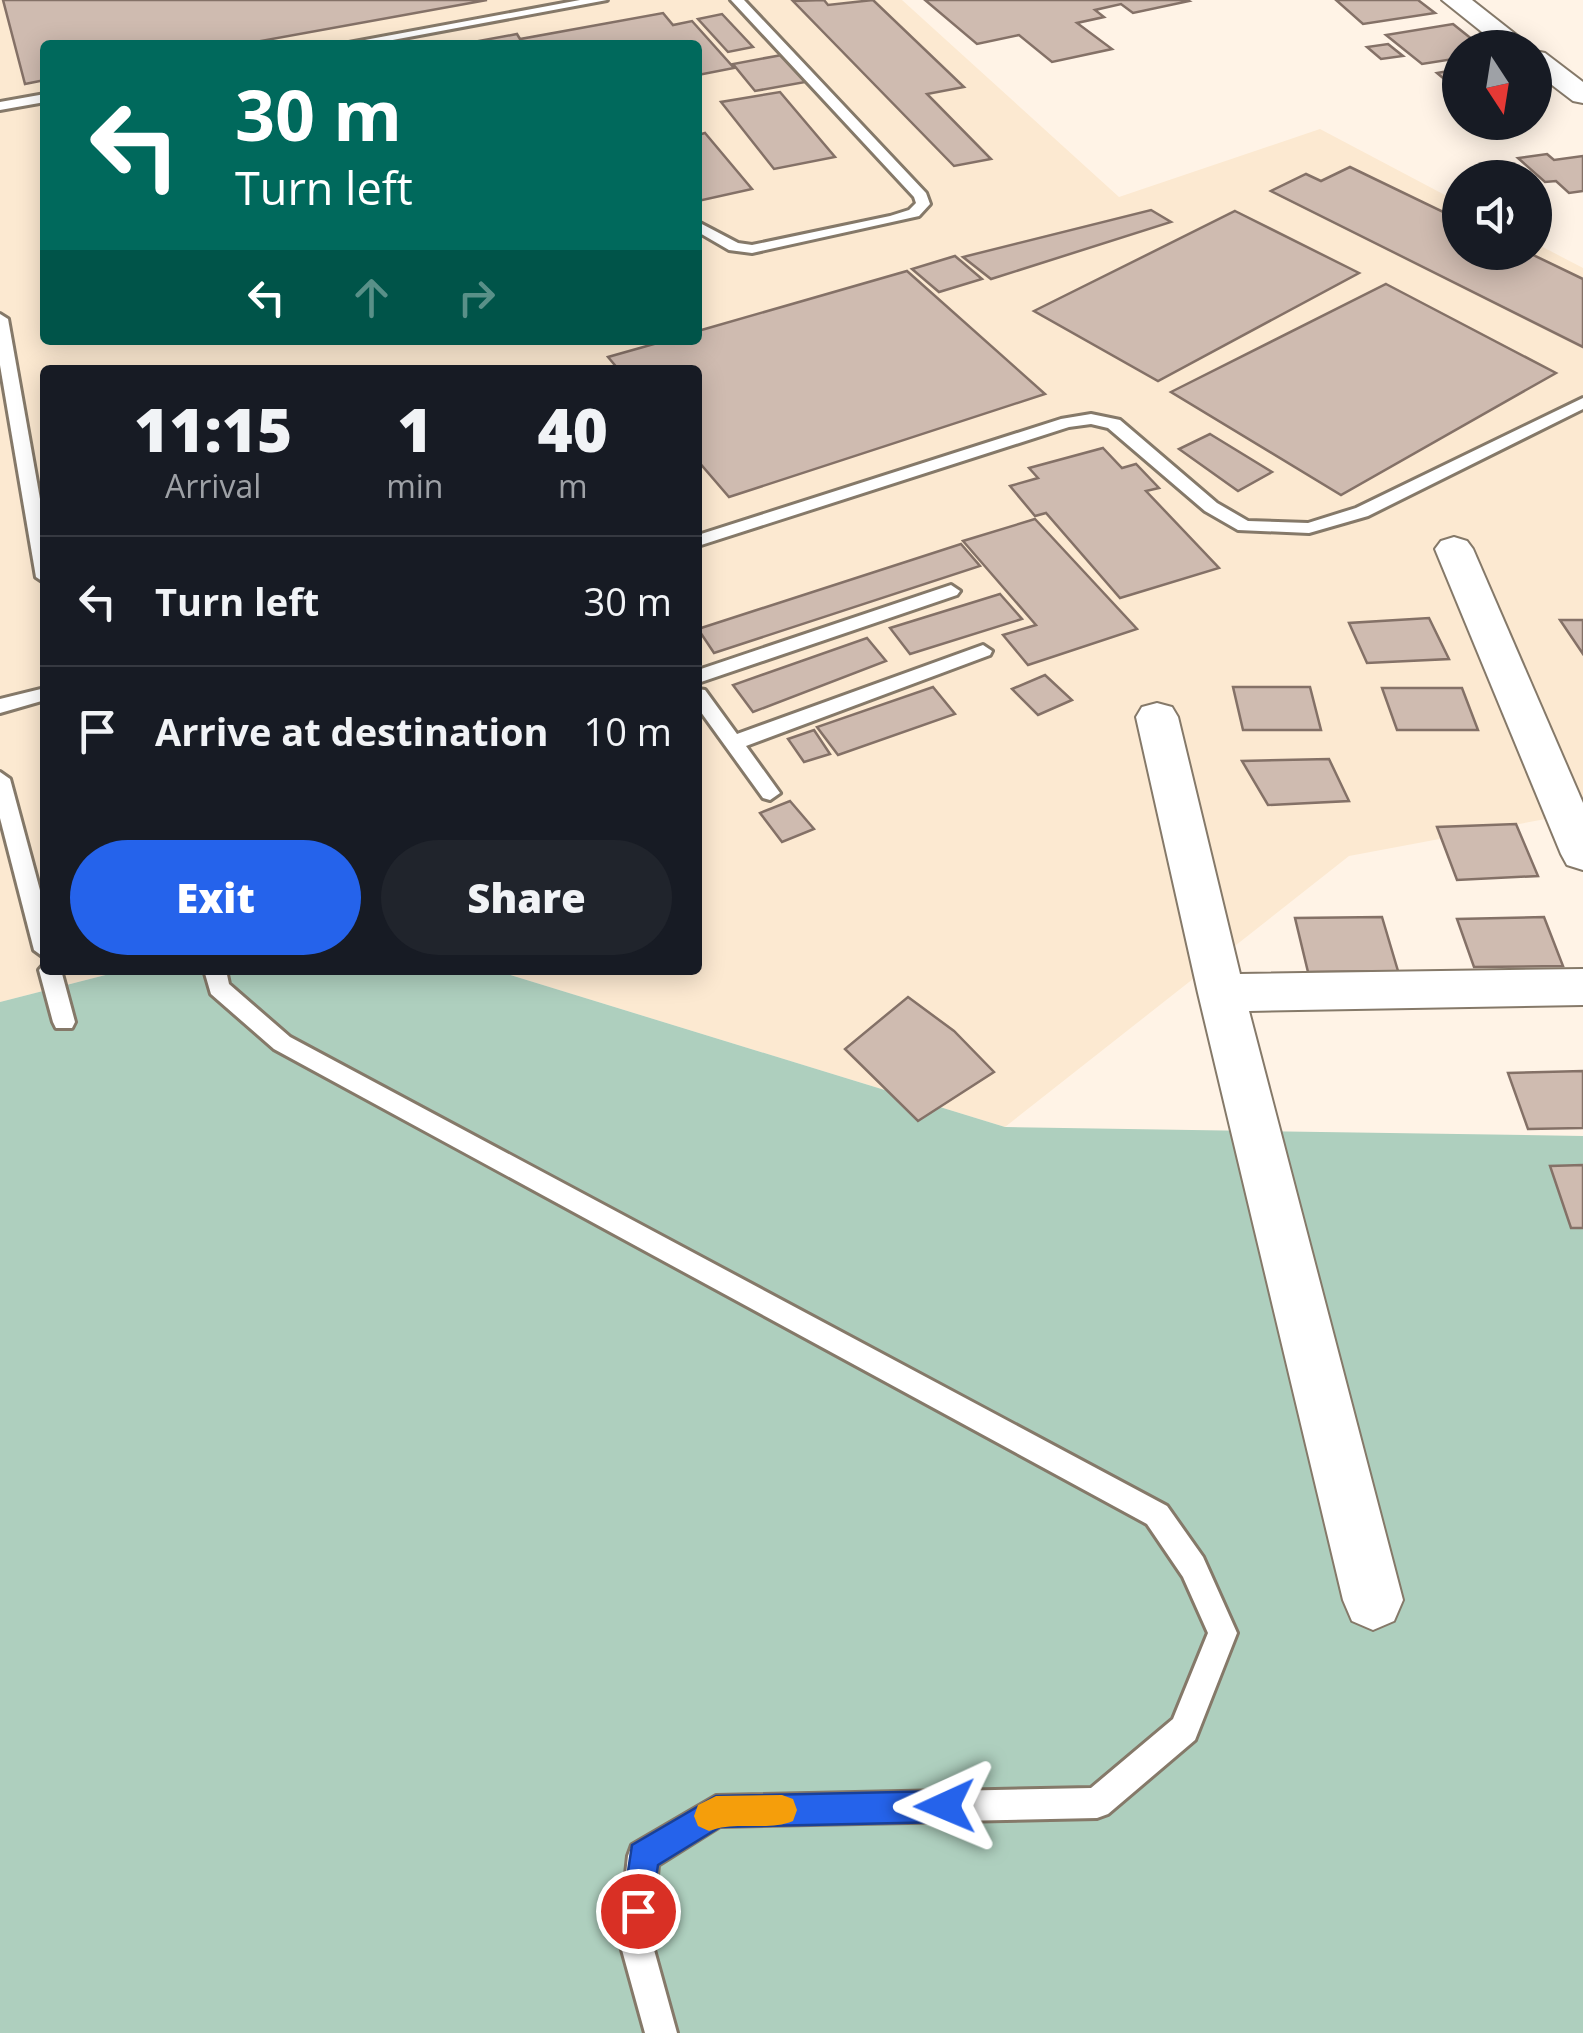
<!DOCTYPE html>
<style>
body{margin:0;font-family:"Open Sans",sans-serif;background:#20242c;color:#f1f3f6;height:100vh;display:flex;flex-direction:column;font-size:38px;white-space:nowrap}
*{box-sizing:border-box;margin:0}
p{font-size:32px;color:#9ea1a6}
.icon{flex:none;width:55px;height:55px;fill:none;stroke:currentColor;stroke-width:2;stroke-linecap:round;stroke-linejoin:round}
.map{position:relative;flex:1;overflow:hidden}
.drawer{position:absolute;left:40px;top:365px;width:662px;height:610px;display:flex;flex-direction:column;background:#171b24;border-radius:10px;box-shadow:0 5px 25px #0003}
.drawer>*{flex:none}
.hud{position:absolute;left:40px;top:40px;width:662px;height:305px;border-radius:10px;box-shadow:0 5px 25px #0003;background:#00695c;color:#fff;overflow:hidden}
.needle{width:65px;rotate:168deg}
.fabs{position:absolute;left:1442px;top:30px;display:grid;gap:20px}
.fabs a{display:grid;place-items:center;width:110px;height:110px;border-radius:50%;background:#171b24;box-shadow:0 5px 25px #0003;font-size:50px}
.pin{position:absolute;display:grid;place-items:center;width:85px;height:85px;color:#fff;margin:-42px;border:5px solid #fff;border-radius:50%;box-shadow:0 2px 10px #0007}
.me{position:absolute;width:110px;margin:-55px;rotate:269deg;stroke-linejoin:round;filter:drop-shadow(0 0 8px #0008)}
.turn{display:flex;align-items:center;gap:35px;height:210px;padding:0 30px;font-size:45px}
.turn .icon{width:130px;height:130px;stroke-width:2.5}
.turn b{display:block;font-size:70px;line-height:85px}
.lanes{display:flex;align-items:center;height:95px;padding:0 30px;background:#0003;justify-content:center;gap:50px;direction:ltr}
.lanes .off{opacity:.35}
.eta{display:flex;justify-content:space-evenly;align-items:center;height:170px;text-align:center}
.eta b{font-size:60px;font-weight:800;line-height:70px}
.cta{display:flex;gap:20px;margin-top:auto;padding:20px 30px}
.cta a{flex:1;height:115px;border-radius:60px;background:#2563eb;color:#fff;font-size:40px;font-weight:800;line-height:115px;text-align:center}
.cta a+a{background:#20242c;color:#f1f3f6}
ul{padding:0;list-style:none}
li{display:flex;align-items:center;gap:30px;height:130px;padding:0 30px;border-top:2px solid #363941}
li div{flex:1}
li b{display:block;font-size:38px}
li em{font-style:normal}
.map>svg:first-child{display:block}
.built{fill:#fce9d1;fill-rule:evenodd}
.green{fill:#aecfbe}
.building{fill:#cfbbb0;stroke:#847167;stroke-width:2.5}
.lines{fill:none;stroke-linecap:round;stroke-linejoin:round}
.lane-casing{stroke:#857969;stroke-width:6}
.street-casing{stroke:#857969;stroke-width:4}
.lane{fill:#fff;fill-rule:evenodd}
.street{fill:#fff;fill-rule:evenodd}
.route{fill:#2563eb;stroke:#184099;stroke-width:2.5}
.slow{fill:#f59e0b}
</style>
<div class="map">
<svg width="1583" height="2033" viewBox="0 0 1583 2033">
<rect width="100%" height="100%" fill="#fff3e6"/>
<path class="built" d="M0,0H902L1119,197L1320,129L1460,203V252H1535V243L1583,268V812L1349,856L1005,1127L494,970H698V370H45V970H125L0,1002ZM45,45H698V340H45Z"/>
<polygon class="green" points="125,970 494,970 1005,1127 1583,1136 1583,2033 0,2033 0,1002"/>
<g class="building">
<polygon points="3,0 487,0 239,45 45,45 45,80 25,84"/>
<polygon points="824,0 828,5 873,0 964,87 927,94 991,159 954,166 793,1"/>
<polygon points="925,0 1187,0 1189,1 1133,13 1121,4 1095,10 1104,17 1077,23 1112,49 1052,62 1019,35 977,44"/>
<polygon points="1336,0 1418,0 1435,13 1363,24"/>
<polygon points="663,13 673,25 692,21 734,68 698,75 698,45 468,43 517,34 520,39"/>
<polygon points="722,14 753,47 728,52 698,19"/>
<polygon points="1453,24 1483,48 1460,48 1460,58 1422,64 1386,35"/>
<polygon points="1388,44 1403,56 1381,59 1367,47"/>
<polygon points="787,54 811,81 755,91 733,64"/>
<polygon points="1460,69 1460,92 1437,73"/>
<polygon points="780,92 835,157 774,169 721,102"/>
<polygon points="705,133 752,189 698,201 698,135"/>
<polygon points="1547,154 1554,160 1583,156 1583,191 1569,193 1556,181 1545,182 1518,158"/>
<polygon points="1350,167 1460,220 1460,252 1527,252 1583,279 1583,347 1271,191 1306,174 1321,181"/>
<polygon points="1151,210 1171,222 991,279 963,257"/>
<polygon points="1235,211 1359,273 1158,381 1034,311"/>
<polygon points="955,256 982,279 939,292 912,269"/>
<polygon points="907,271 1045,394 729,497 698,461 698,370 619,370 608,357 668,340 698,340 698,331"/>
<polygon points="1386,284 1556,373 1341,495 1171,392"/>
<polygon points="1210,434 1272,472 1238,491 1179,449"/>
<polygon points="1103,448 1122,468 1136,464 1159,488 1146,491 1219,568 1120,598 1046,513 1035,516 1010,486 1038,478 1029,468"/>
<polygon points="1035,519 1137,629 1028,665 1003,635 1036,625 963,541"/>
<polygon points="961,544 980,566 714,653 698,629"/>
<polygon points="1000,594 1022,619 910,654 890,628"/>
<polygon points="1429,618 1449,659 1367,663 1349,623"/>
<polygon points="1560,620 1583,620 1583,654"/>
<polygon points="867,638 886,661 753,712 733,685"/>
<polygon points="1045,675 1072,700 1038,715 1012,689"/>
<polygon points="933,687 955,714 838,755 817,727"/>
<polygon points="1233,687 1310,687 1321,730 1243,730"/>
<polygon points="1382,688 1462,688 1478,730 1397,730"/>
<polygon points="814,730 830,754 804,762 788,739"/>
<polygon points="1329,759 1349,801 1268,805 1242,761"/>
<polygon points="790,801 814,829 782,842 760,813"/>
<polygon points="1516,824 1538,876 1457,880 1437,827"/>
<polygon points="1382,917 1398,971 1308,972 1295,918"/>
<polygon points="1544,917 1563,966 1474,967 1457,919"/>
<polygon points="908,997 954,1031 994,1072 918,1121 845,1049"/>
<polygon points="1583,1071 1583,1128 1528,1129 1508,1073"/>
<polygon points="1583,1165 1583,1228 1571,1228 1550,1166"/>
</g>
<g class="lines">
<defs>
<g id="lane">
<polygon points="580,0 607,0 366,45 338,45"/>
<polygon points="731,0 744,0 926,193 930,204 919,216 752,253 729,250 698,232 698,222 738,243 752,245 890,216 909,210 916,203 914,197"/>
<polygon points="45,94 45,102 0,110 0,102"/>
<polygon points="0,314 8,319 45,527 45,583 36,577 0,365"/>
<polygon points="1583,398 1583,409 1368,516 1309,533 1238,530 1205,511 1108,428 1091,424 1069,427 698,546 698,535 1061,419 1091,414 1120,420 1217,503 1248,521 1308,523 1356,508"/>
<polygon points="951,585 960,591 957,595 698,683 698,670"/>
<polygon points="983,645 992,651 990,655 746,746 780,793 770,800 763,798 698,708 698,689 705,690 737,734"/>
<polygon points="45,688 45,700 0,713 0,699"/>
<polygon points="0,772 10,779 45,909 45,958 34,950 0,818"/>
<polygon points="45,963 45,970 61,970 75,1022 72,1028 56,1028 53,1022 39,970"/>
<polygon points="204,970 226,970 229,984 290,1037 1167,1506 1203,1557 1237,1633 1195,1740 1108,1814 1097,1818 720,1826 658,1865 651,1939 677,2033 645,2033 619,1939 628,1856 632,1845 716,1796 1091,1788 1173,1719 1208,1633 1183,1577 1147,1524 274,1049 211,994"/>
</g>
<g id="street">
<polygon points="1442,0 1472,0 1533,48 1502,48"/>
<polygon points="1535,51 1545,53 1583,82 1583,103 1573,101 1535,72"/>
<polygon points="1454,537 1467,541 1473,549 1583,803 1583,870 1567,865 1561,854 1435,549 1441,541"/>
<polygon points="1157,703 1172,707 1178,717 1240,974 1583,969 1583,1005 1249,1011 1403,1600 1394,1621 1373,1630 1352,1621 1343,1600 1198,993 1136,717 1142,707"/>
</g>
</defs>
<use href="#lane" class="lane-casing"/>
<use href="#street" class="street-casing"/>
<use href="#lane" class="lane"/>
<use href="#street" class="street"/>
</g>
<polygon class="route" points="945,1791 956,1795 960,1806 956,1817 945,1822 720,1827 658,1865 649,1923 638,1927 626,1923 622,1911 632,1845 716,1796"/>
<path class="slow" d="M782,1795L793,1799L797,1810L793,1821C766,1832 736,1820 709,1831L698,1826L694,1816L698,1805L716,1796Z"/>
</svg>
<div class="fabs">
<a><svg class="needle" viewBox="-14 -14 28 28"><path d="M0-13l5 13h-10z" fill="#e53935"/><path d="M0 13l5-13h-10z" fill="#9ea1a6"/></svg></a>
<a><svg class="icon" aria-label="sound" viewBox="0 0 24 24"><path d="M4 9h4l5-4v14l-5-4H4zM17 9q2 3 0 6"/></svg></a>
</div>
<div class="pin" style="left:638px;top:1911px;background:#d93025"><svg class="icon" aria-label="arrive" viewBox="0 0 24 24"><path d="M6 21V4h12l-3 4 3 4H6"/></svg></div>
<svg class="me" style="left:945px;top:1806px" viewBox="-20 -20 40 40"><path d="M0-17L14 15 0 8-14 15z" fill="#2563eb" stroke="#fff" stroke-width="4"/></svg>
<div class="hud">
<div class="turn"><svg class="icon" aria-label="left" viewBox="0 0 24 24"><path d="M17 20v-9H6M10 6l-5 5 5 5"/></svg><div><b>30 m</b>Turn left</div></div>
<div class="lanes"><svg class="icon" aria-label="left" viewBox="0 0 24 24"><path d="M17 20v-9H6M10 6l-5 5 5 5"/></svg><svg class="icon off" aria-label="ahead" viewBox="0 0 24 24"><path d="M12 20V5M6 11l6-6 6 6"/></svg><svg class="icon off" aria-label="right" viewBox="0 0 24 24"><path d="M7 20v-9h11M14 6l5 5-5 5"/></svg></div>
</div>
<section class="drawer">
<div class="eta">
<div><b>11:15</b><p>Arrival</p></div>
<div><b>1</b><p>min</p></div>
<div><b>40</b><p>m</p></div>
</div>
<ul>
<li><svg class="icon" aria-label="left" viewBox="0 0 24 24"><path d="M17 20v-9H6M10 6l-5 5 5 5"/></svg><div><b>Turn left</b></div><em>30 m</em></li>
<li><svg class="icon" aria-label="arrive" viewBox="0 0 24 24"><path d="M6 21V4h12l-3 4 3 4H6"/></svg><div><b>Arrive at destination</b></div><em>10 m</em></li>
</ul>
<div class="cta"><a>Exit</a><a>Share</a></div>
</section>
</div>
